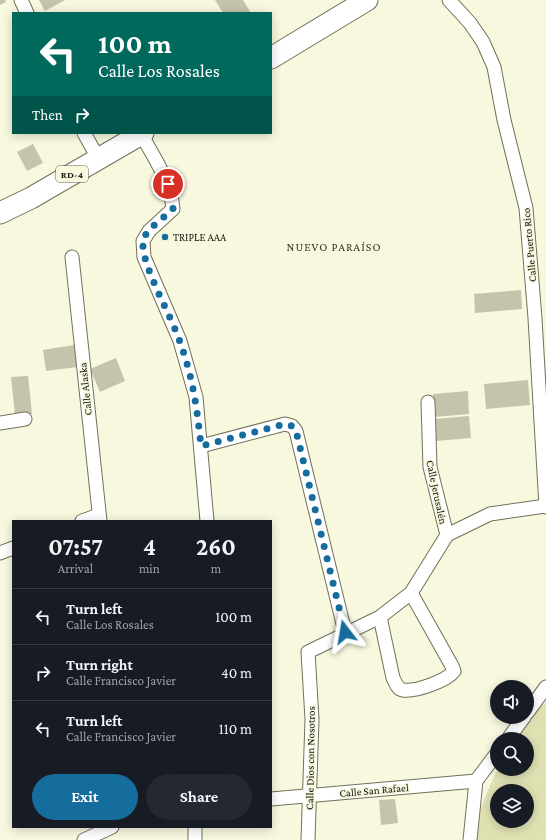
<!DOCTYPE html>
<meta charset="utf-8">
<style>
body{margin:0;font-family:"Crimson Pro",serif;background:#242831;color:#f1f3f6;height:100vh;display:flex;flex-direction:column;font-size:15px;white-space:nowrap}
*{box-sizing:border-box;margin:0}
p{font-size:13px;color:#9ea1a6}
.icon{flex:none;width:22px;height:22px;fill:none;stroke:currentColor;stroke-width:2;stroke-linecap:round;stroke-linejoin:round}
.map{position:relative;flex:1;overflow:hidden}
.details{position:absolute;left:12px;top:520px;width:260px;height:308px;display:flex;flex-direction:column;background:#171b24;border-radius:0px;box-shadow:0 2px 10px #0003}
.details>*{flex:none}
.hud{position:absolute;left:12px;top:12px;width:260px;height:122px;border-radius:0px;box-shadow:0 2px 10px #0003;background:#00695c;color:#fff;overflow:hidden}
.tools{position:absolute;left:490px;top:680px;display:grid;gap:8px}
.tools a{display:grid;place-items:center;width:44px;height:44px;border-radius:50%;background:#171b24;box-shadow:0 2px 10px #0003;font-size:20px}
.pin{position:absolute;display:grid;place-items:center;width:34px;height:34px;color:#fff;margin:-17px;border:2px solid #fff;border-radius:50%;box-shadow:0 1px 4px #0007}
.me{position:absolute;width:44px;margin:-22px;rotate:346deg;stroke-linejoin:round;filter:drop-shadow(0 0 3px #0008)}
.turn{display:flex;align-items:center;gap:14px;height:84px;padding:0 20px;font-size:18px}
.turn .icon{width:52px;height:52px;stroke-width:2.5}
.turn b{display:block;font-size:28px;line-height:34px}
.then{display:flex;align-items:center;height:38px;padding:0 20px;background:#0003;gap:8px;font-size:15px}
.eta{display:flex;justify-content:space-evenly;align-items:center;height:68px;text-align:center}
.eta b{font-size:24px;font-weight:700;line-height:28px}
.button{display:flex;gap:8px;margin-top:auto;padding:8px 20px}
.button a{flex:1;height:46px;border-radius:24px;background:#156d9d;color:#fff;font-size:16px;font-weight:700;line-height:46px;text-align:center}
.button a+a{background:#242831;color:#f1f3f6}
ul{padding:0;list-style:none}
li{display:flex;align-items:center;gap:12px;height:56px;padding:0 20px;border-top:1px solid #363941}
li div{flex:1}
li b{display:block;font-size:15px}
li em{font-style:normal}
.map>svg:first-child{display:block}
.green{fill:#dfe1b2;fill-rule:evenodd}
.building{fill:#c4c4ac}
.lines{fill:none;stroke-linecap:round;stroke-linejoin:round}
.minor-casing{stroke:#70715a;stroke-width:15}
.primary-casing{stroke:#70715a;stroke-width:23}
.minor{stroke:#fff;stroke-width:13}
.primary{stroke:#fff;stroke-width:21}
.route{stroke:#156d9d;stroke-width:7;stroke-dasharray:0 12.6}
.poi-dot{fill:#156d9d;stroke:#f7f8de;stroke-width:1.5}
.labels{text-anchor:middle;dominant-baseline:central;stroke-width:3;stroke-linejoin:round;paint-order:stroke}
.shield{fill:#f7f8de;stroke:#5a5a4c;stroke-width:1}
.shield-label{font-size:10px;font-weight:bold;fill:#16160d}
.poi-label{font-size:11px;fill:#16160d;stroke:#f7f8de;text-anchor:start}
.street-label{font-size:11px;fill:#16160d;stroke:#f7f8de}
.neighbourhood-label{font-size:12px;letter-spacing:1px;fill:#3a3a25;stroke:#f7f8de}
</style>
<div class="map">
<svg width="546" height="840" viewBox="0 0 546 840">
<rect width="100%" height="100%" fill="#f7f8de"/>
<path class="green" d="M546,702V840H473C478,815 486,791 498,769H527V739H514L537,710ZM497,791H527V821H497Z"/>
<g class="building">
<polygon points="0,0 5,0 6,2 0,5"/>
<polygon points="39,0 65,0 45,11"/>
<polygon points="215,0 243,0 251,13 223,13"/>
<polygon points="33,144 43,163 27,171 17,152"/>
<polygon points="521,290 522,309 475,313 474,294"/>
<polygon points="74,345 77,367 46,371 43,350"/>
<polygon points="116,358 125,381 100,392 90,369"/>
<polygon points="28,376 32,414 15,416 11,377"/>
<polygon points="528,380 530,405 486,409 484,384"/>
<polygon points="468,391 469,414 435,417 433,394"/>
<polygon points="469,416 471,438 436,441 434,419"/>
<polygon points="395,799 398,823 381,825 379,800"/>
</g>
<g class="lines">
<defs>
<g id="minor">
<polyline points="21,0 27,13"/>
<polyline points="449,0 470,23 483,42 494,67 504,120 526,208 535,318 546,507"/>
<polyline points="84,133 98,158"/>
<path d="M141,134C154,157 171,182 173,209L149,231L143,241L144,257L180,341L196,397L207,521"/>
<polyline points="72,257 100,521"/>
<polyline points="428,402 430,467 447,535"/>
<polyline points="0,423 25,419"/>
<polyline points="201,446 285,424 292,426 296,431 345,632"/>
<polyline points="82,521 99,515"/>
<polyline points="0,553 13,548"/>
<path d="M380,617L393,678C396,683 397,689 403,690C415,692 447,681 454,671L452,666L411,593"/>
<polyline points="527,713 546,687"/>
<polyline points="508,739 524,717"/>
<polyline points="271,799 476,781"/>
<polyline points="84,840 112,827"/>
<polyline points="195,840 195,827"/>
<polyline points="308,840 312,719 308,652 380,617 411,593 447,535 490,514 546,506"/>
<polyline points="470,840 476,781 497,753"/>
</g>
<g id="primary">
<polyline points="271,58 367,0"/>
<polyline points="0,213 31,198 143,133"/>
</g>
</defs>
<use href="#minor" class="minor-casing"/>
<use href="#primary" class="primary-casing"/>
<use href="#minor" class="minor"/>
<use href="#primary" class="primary"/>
</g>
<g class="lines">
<path class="route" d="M168,184L172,198L173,209C165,217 144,230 143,242C141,265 172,317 180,342C193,378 197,408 201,446L285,424L292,426L296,431L345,632"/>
</g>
<circle class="poi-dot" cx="165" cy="237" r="4"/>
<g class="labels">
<rect class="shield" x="56" y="166" width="32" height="16" rx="3"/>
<g class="shield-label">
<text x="72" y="174">RD-4</text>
</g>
<g class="poi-label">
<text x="173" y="237">TRIPLE AAA</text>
</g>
<g class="street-label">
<text transform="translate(529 245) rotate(-95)">Calle Puerto Rico</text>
<text transform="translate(85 389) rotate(-96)">Calle Alaska</text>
<text transform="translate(437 492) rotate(78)">Calle Jerusalén</text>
<text transform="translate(310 758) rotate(-89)">Calle Dios con Nosotros</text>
<text transform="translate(374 790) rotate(-5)">Calle San Rafael</text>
</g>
<g class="neighbourhood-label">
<text x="334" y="247">NUEVO PARAÍSO</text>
</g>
</g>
</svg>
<div class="tools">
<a><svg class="icon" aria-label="sound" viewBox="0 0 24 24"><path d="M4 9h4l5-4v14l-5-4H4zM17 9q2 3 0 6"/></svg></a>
<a><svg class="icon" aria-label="search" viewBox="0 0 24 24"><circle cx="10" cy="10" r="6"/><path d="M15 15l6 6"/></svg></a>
<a><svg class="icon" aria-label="layers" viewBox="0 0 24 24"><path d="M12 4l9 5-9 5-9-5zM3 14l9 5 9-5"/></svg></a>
</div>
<div class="pin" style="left:168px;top:184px;background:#d93025"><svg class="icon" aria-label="arrive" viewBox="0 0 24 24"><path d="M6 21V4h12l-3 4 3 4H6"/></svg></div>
<svg class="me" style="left:345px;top:632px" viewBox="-20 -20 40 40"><path d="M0-17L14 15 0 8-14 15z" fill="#156d9d" stroke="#fff" stroke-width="4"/></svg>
<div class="hud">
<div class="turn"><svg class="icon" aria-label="left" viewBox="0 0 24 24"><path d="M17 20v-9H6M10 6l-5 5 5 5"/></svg><div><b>100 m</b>Calle Los Rosales</div></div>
<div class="then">Then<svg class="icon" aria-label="right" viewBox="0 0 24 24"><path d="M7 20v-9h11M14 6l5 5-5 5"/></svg></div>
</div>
<section class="details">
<div class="eta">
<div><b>07:57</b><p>Arrival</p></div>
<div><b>4</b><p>min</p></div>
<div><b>260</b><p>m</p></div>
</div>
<ul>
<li><svg class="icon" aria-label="left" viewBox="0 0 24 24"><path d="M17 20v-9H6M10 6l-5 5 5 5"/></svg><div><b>Turn left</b><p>Calle Los Rosales</p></div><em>100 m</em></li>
<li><svg class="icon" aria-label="right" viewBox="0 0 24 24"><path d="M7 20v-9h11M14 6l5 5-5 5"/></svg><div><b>Turn right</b><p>Calle Francisco Javier</p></div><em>40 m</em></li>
<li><svg class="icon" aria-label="left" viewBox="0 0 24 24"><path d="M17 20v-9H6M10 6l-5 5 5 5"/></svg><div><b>Turn left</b><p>Calle Francisco Javier</p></div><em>110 m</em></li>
</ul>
<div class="button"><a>Exit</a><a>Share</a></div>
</section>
</div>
